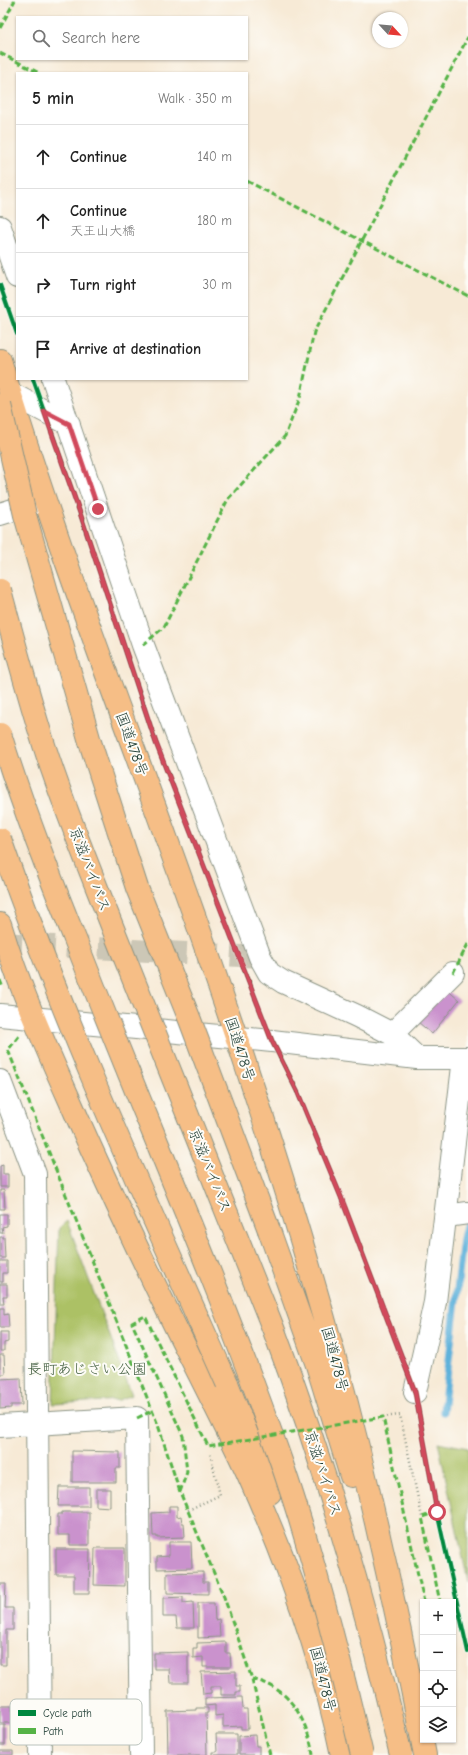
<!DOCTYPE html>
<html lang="en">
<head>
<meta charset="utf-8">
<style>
  :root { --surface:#fff; --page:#f6f6f6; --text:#222; --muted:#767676; --line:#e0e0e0 }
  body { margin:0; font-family:"Comic Neue","Klee One",sans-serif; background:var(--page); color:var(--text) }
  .controls { position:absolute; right:12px; bottom:12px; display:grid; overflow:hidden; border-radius:0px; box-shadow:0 1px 3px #0004 }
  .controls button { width:36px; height:36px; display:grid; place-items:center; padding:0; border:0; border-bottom:1px solid var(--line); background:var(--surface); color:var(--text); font:20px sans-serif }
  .compass { position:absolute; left:372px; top:12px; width:36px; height:36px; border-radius:50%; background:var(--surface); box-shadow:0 1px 3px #0004; rotate:116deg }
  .stop { position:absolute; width:12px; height:12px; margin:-9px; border:3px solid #d1495b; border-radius:50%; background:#fff }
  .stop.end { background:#d1495b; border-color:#fff; box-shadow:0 1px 4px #0008 }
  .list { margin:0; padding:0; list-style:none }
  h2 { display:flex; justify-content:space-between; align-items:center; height:52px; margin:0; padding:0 16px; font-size:17px }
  h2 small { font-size:13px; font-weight:400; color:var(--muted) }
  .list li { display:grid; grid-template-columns:26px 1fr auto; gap:12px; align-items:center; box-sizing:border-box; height:64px; padding:0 16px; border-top:1px solid var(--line) }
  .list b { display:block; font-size:15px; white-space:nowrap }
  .list p { margin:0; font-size:13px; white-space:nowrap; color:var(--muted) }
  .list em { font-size:13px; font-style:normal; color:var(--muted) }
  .icon { flex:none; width:22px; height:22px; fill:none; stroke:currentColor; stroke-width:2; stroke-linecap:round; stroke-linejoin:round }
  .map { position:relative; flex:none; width:468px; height:1755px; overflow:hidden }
  .search { position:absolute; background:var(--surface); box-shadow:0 1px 3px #0004; left:16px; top:16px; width:232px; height:44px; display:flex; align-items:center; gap:10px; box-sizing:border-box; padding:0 14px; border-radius:0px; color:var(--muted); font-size:15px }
  .panel { position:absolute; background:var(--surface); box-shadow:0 1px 3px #0004; left:16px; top:72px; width:232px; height:308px; border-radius:0px }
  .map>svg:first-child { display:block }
</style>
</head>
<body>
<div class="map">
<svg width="468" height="1755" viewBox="0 0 468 1755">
  <rect width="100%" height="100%" fill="#fdfcf7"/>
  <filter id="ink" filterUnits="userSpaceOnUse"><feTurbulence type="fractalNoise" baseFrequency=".025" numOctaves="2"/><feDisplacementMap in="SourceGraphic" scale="8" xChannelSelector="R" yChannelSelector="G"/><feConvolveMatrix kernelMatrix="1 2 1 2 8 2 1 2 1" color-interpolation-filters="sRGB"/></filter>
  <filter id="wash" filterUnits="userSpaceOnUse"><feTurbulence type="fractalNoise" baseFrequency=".012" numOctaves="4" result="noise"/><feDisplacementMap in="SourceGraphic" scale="16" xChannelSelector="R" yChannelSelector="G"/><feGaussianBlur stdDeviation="0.9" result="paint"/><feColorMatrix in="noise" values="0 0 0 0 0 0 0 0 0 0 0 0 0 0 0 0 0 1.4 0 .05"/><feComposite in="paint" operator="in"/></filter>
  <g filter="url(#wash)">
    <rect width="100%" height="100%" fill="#f7ead6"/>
    <path fill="#acc165" stroke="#667f4c" d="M 67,1221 L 132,1395 L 119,1400 L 53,1404 L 59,1228 Z
      M 438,1442 L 468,1448 L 468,1582 Z"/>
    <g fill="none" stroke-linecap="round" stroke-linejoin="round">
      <path stroke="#5fb2db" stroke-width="7" d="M 443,1412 L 463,1239 L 468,1217"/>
    </g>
    <g id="blocks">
      <path fill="#ca92cd" d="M 445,988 L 459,1000 L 432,1034 L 418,1022 Z
        M 3,1165 L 3,1174 L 8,1174 L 8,1187 L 0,1187 L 0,1166 Z
        M 0,1190 L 4,1190 L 5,1209 L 0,1209 Z
        M 0,1214 L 7,1214 L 7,1226 L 2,1227 L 3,1233 L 0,1233 Z
        M 0,1237 L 4,1237 L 5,1258 L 0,1258 Z
        M 0,1261 L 7,1261 L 7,1273 L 3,1273 L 3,1282 L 0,1282 Z
        M 0,1284 L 7,1284 L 7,1296 L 3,1296 L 4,1304 L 0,1304 Z
        M 0,1308 L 4,1308 L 4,1315 L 8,1314 L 9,1327 L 0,1327 Z
        M 0,1332 L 8,1332 L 8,1342 L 4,1343 L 4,1351 L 0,1351 Z
        M 0,1355 L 4,1355 L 5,1374 L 0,1374 Z
        M 21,1378 L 22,1405 L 11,1405 L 11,1408 L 0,1409 L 0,1379 Z
        M 72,1451 L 120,1452 L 120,1468 L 116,1468 L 116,1482 L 72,1482 Z
        M 59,1487 L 89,1487 L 89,1506 L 58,1506 Z
        M 96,1489 L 110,1489 L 110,1507 L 96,1506 Z
        M 169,1506 L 177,1506 L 177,1517 L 181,1516 L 182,1523 L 184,1523 L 185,1537 L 157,1538 L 157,1536 L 153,1536 L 152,1513 L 169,1512 Z
        M 62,1512 L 89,1512 L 89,1545 L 70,1545 L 70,1535 L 58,1535 L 58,1514 L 62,1514 Z
        M 169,1542 L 191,1542 L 192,1568 L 157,1569 L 157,1557 L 169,1556 Z
        M 95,1548 L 125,1548 L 125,1586 L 94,1585 Z
        M 56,1549 L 90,1549 L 89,1593 L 74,1593 L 74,1575 L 56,1575 Z
        M 203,1572 L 203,1582 L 208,1582 L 208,1594 L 167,1593 L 167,1573 Z
        M 0,1584 L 6,1584 L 5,1608 L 13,1608 L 13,1630 L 6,1630 L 6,1665 L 0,1665 Z
        M 183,1597 L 183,1603 L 193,1602 L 194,1628 L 177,1628 L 176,1617 L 163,1617 L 163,1598 Z
        M 198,1603 L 214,1603 L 215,1620 L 219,1619 L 220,1637 L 198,1638 Z
        M 226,1642 L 226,1653 L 230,1653 L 231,1667 L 203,1667 L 203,1657 L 193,1658 L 193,1648 L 197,1648 L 197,1643 Z
        M 188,1652 L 188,1683 L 170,1683 L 169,1669 L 154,1669 L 154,1653 Z
        M 236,1671 L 236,1686 L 240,1686 L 240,1692 L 236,1692 L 236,1695 L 221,1695 L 221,1686 L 211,1686 L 211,1693 L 203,1694 L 201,1672 Z
        M 242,1697 L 243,1709 L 247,1709 L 248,1729 L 241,1729 L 241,1726 L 223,1727 L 223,1715 L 215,1716 L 215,1705 L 205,1706 L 205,1698 Z
        M 0,1706 L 12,1706 L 12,1715 L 15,1715 L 15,1723 L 0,1723 Z
        M 196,1708 L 208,1708 L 208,1713 L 206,1713 L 207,1755 L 168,1755 L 167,1711 L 196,1710 Z
        M 0,1725 L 5,1725 L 5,1745 L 0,1745 Z
        M 216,1734 L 237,1734 L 237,1755 L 212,1755 L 212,1752 L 217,1752 Z
        M 255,1735 L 256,1746 L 259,1746 L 259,1755 L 239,1755 L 239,1736 Z
        M 0,1751 L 13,1751 L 13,1755 L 0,1755 Z"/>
    </g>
  </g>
  <g filter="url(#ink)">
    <use href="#blocks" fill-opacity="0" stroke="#8b9485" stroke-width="1"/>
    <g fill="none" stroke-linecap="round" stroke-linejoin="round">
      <path stroke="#ccc7b6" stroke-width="22" stroke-dasharray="22 11" stroke-linecap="butt" d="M 0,943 L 260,957"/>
      <defs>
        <path id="minor" d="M 0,227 L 17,277
          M 53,379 L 143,645 L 260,957 L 269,973 L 283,982 L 357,1016 L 392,1034 L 417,1058
          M 10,393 L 69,424
          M 0,514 L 42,501
          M 0,1015 L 272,1041 L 417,1058 L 468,1058
          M 392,1034 L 453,973
          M 0,1081 L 35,1174 L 40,1755
          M 446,1216 L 468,1213
          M 415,1392 L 435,1302 L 464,1058
          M 0,1426 L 137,1418 L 141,1755"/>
        <path id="highway" d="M 0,360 C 69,589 161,811 237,1039 C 282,1173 324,1309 358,1447 C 383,1549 405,1652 425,1755
          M 0,924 C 18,984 44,1043 70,1101 C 102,1174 136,1246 171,1318 C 196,1369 223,1420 247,1472 C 288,1563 322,1657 342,1755
          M 269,1230 L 317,1365 L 351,1476
          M 227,1383 L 270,1493"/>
      </defs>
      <use href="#minor" stroke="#8b9485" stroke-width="24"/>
      <use href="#highway" stroke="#8b9485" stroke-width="24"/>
      <path stroke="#8b9485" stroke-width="2.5" stroke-dasharray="1 3" stroke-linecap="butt" d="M 383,1417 L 400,1415 L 422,1517
        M 188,1510 L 220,1495 L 210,1453"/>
      <use href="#minor" stroke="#fff" stroke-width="22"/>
      <use href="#highway" stroke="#f6be86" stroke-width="22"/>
      <defs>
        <path id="highway-bridge" d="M 0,405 L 25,515 L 90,742 L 137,888 L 190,1020 L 269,1230
          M 0,590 C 14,642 28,694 44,745 C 64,808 90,870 114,931 C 166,1064 221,1195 273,1328 C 326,1468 367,1610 401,1755
          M 0,734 C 22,805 49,875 77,944 C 144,1116 220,1286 281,1461 C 314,1557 339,1656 362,1755
          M 0,839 C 64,1024 147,1204 227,1383"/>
      </defs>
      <use href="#highway-bridge" stroke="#8b9485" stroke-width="24" stroke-linecap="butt"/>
      <use href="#highway-bridge" stroke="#f6be86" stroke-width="22"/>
      <path stroke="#55b346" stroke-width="3" stroke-dasharray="6 3" stroke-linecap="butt" d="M 0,28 L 15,0
        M 0,53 L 39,73
        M 247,181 L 468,296
        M 143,645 L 164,627 L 228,499 L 285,436 L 300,398 L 314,332 L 468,37
        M 453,973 L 468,944
        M 0,980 L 3,988
        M 19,1036 L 8,1050 L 158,1425 L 180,1492 L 224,1597 L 252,1679 L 270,1755
        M 137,1418 L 152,1411
        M 180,1492 L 187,1472 L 183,1436 L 132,1323 L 145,1316 L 208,1446 L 383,1417 L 424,1602
        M 437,1512 L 422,1517 L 440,1602
        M 252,1679 C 259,1681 267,1683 273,1687 C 297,1701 309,1729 313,1755"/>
      <defs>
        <path id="cycleway" d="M 0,285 L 17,334
          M 33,379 L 81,516 L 156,743 L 272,1041 L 298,1093 L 341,1197 L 415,1392 L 437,1512 L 468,1652"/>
      </defs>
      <use href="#cycleway" stroke="#fdfcf7" stroke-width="6"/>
      <use href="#cycleway" stroke="#00873e" stroke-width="4"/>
    </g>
  </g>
  <g fill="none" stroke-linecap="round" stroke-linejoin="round" filter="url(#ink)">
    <path stroke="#d1495b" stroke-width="5" d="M 98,509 L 69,424 L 44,411 L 81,516 L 156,743 L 272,1041 L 298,1093 L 341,1197 L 415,1392 L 437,1512"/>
  </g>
  <g text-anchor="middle" stroke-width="4" stroke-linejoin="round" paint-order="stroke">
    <g font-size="15" fill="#1f3d34" stroke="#fdfcf7">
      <text transform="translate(132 744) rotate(70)" y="5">国道478号</text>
      <text transform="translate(90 869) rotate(69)" y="5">京滋バイパス</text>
      <text transform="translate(240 1049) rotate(72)" y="5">国道478号</text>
      <text transform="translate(210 1170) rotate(68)" y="5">京滋バイパス</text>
      <text transform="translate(335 1359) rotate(75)" y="5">国道478号</text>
      <text transform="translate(323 1473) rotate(72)" y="5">京滋バイパス</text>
      <text transform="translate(323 1679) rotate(76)" y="5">国道478号</text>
    </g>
    <g font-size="15" fill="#425e40" stroke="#fdfcf7">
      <text x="87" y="1374">長町あじさい公園</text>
    </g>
  </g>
  <rect x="10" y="1699" width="132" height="46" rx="6" fill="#fdfcf7" stroke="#bac3bc" stroke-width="1"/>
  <rect x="18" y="1710" width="18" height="6" fill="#00873e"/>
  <rect x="18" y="1728" width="18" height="6" fill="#55b346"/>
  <g font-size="11" fill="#1f3d34">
    <text x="43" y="1717">Cycle path</text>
    <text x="43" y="1735">Path</text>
  </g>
</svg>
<div class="controls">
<button>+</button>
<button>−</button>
<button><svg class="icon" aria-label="locate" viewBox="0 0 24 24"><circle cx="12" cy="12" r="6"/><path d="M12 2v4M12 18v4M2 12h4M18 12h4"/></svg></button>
<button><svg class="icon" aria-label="layers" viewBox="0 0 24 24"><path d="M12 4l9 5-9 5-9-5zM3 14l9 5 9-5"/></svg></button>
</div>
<svg class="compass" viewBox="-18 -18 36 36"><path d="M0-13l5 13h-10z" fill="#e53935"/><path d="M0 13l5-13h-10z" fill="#767676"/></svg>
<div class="stop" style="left:437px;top:1512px"></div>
<div class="stop end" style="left:98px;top:509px"></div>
<div class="search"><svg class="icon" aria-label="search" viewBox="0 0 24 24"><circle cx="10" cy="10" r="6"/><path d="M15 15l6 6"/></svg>Search here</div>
<section class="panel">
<h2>5 min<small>Walk · 350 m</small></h2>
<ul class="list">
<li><svg class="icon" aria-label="ahead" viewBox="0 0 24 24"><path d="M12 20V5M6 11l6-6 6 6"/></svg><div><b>Continue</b></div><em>140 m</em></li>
<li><svg class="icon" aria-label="ahead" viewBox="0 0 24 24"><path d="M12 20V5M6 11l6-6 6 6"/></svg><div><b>Continue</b><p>天王山大橋</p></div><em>180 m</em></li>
<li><svg class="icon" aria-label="right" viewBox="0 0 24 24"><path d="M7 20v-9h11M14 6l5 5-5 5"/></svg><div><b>Turn right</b></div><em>30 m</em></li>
<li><svg class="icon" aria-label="arrive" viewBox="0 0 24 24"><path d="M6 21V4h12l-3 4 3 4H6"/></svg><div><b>Arrive at destination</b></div></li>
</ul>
</section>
</div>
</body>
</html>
